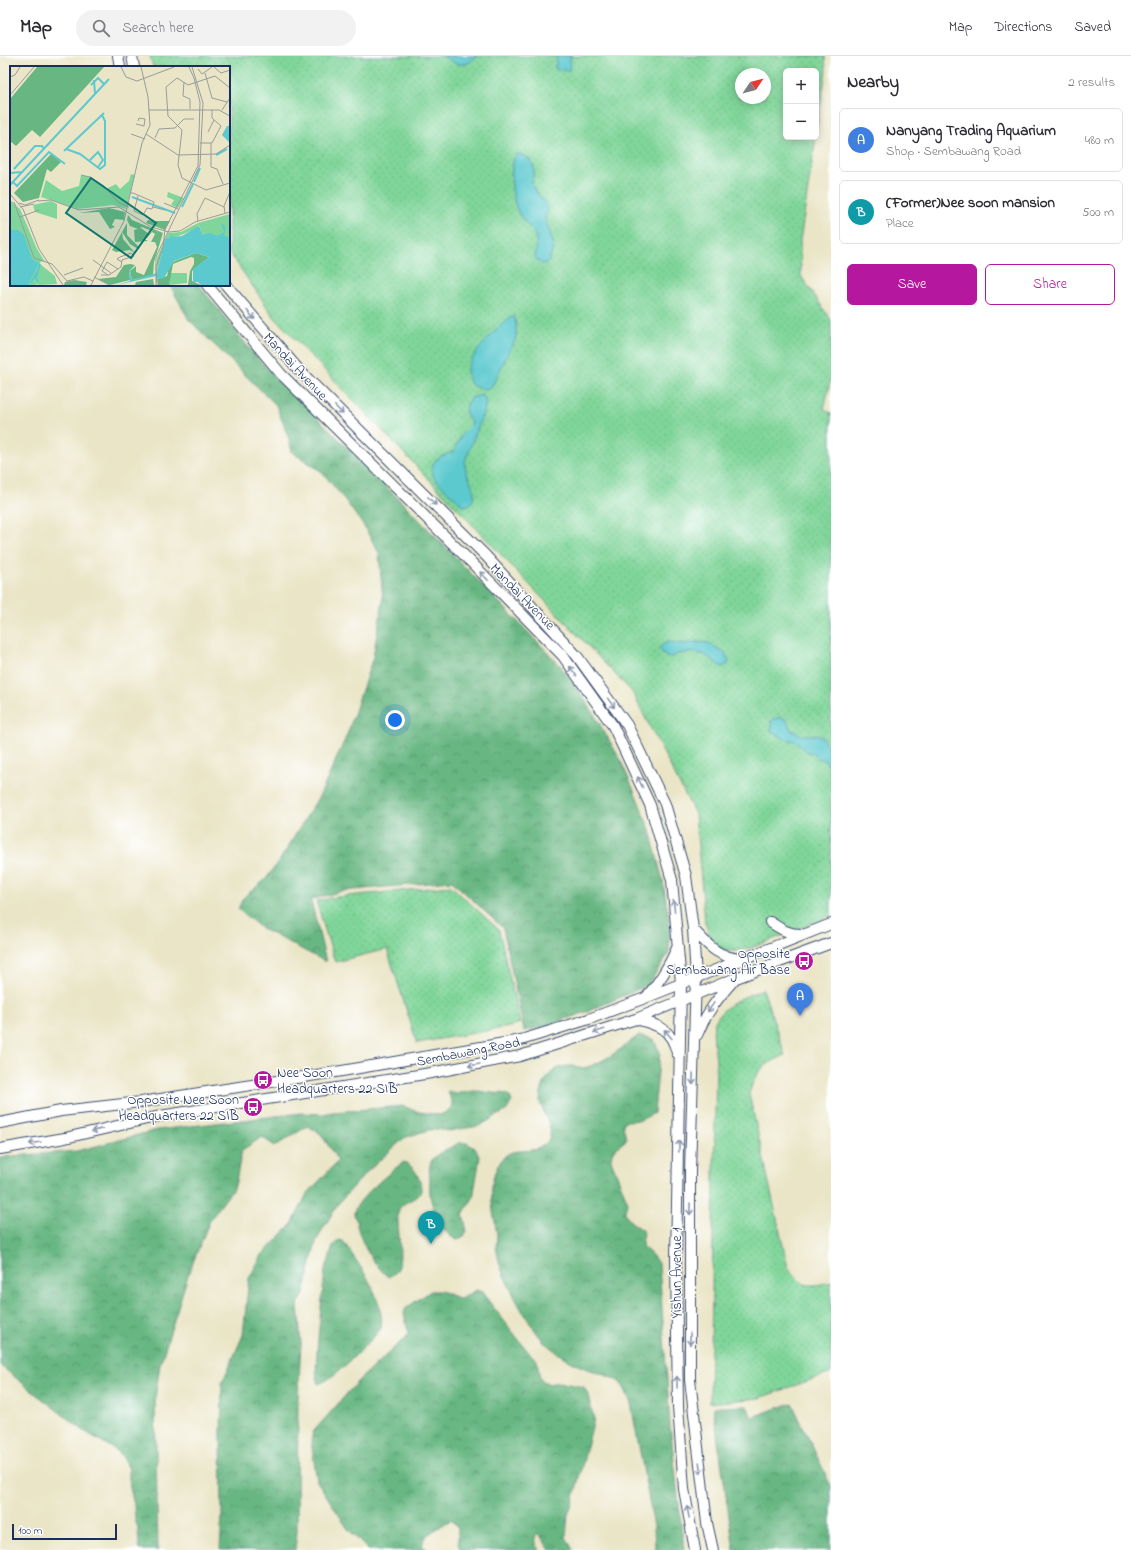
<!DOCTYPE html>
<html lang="en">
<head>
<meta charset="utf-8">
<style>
  :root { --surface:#fff; --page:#f2f2f3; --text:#2b2b33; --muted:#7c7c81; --line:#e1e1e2; --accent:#b5179e }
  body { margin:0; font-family:"Indie Flower",sans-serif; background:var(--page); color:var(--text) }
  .controls { position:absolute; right:12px; top:12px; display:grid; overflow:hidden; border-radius:6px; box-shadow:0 2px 10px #0003 }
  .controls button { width:36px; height:36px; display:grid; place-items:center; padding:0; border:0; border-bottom:1px solid var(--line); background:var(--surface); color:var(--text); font:20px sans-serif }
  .compass { position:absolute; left:735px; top:12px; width:36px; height:36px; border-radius:50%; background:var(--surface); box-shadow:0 2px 10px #0003; rotate:55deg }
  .scale { position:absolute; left:12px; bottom:10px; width:105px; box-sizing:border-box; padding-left:4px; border:2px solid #1b2f5e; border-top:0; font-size:11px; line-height:14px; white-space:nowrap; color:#1b2f5e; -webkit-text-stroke:3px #fff; paint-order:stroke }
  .you { position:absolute; left:395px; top:664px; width:14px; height:14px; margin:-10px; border:3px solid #fff; border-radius:50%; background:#1a73e8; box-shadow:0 0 0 6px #1a73e833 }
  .badge { display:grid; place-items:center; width:26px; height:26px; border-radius:50%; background:var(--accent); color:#fff; font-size:13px; font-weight:700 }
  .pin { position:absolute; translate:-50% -33px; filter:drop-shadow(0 1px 2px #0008) }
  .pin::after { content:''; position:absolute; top:21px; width:14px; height:12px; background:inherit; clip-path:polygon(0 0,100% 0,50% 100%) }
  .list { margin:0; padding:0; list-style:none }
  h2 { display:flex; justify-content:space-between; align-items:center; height:52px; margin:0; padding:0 16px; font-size:17px }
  h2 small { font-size:13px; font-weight:400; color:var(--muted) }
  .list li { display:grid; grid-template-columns:26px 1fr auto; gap:12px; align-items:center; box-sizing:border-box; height:64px; margin:0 8px 8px; padding:0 8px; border:1px solid var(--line); border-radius:6px }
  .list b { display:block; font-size:15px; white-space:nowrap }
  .list p { margin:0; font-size:13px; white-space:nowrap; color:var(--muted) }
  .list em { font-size:13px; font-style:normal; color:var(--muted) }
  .actions { display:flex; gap:8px; padding:12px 16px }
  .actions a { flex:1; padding:9px 0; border:1px solid var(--accent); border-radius:6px; text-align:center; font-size:14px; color:var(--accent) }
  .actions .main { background:var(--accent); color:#fff }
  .icon { flex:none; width:22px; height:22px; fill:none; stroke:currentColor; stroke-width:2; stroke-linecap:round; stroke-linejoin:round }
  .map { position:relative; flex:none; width:831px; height:1494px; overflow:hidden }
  header { display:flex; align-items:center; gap:24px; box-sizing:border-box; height:56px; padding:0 20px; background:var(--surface); border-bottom:1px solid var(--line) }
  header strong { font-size:19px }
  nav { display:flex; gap:22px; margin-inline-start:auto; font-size:14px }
  .search { width:280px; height:36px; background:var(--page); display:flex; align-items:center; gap:10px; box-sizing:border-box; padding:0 14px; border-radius:22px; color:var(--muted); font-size:15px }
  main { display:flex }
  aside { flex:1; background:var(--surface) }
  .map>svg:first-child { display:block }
</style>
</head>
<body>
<header>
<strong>Map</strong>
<div class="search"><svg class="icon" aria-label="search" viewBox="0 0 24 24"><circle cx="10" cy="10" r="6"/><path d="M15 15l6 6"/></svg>Search here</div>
<nav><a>Map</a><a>Directions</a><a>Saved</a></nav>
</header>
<main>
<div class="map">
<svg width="831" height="1494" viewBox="0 0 831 1494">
  <defs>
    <pattern id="grass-dots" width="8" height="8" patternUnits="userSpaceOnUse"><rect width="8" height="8" fill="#80d69a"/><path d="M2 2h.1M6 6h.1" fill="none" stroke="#6eb887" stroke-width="1.8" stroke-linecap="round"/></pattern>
    <pattern id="forest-crowns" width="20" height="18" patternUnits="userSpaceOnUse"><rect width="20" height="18" fill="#68b782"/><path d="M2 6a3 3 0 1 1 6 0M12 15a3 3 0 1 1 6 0" fill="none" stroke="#55956e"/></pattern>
  </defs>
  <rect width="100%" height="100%" fill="#fff"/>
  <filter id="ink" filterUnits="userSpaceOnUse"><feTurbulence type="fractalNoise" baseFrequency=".025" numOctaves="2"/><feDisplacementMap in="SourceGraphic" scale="8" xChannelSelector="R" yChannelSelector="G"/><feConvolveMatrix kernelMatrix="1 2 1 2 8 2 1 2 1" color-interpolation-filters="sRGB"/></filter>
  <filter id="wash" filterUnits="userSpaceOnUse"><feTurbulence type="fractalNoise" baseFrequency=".012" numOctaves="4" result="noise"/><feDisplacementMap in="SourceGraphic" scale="16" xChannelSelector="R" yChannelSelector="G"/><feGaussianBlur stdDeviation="0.9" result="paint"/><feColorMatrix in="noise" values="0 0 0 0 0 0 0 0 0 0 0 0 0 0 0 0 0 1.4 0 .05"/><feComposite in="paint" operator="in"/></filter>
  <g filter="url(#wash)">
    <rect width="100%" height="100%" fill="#eae5c6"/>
    <path fill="url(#grass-dots)" stroke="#4e827c" fill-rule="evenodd" d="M 150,0 L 825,0 L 826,15 L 816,79 L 816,15 L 786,15 L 786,81 L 816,81 L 800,185 L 801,220 L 831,264 L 831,322 L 824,353 L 831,357 L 831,860 L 751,892 L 734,895 L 721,893 L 710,882 L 705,867 L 695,758 L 632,636 L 274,261 L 229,196 L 229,11 L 153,11 ZM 741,18 L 765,18 L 765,42 L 741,42 Z
      M 451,830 L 499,874 L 520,967 L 509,971 L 417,987 L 387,893 L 335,906 L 316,845 L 337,841 Z
      M 763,933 L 785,999 C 762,1010 757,1013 749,1038 L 788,1212 C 802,1232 808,1231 831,1226 L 831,1317 L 759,1342 L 710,1347 L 716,1004 C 715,996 712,976 714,969 C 720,949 746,940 763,933 Z"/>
    <path fill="url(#forest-crowns)" stroke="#427370" d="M 170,229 L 199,229 L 258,303 L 400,444 L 559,608 L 587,646 L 620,703 L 636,739 L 650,774 L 663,825 L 670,870 L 669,897 L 648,929 L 589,955 L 543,971 L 524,975 L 503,872 L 452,825 L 342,835 L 311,844 L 326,906 L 261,872 L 238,853 L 243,842 L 265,824 L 280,804 L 321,737 L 347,679 L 373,601 L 383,544 L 379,497 L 365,472 L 345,444 L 322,416 L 292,396 L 289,383 L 276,349 L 189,264 Z
      M 639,979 L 653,983 L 660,996 L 654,1057 L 641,1064 L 626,1065 L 623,1068 L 624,1074 L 627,1082 C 622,1091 611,1089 611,1104 L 627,1144 C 627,1148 626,1150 625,1154 C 624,1163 637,1170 643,1174 L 642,1190 L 653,1200 L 659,1209 L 670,1368 L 684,1494 L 655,1494 L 654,1471 L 631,1348 C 628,1341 625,1330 618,1325 C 608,1319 589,1314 578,1309 C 568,1305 559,1298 550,1291 C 534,1280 506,1228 500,1209 C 499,1203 497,1197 496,1191 C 496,1187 497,1183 497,1179 C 493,1152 484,1124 504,1101 C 514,1090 532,1099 544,1089 C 555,1080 549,1068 544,1057 C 543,1053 540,1049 540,1045 C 541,1027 550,1010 569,1010 C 574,1010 577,1010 581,1013 C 604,1007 621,993 639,979 Z
      M 473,1035 C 480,1035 486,1036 493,1037 C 502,1038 508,1035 512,1045 L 507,1054 L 479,1070 L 448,1075 L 438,1073 L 428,1074 L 404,1082 L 368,1115 L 338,1148 L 321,1176 L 315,1189 L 304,1238 L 298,1248 L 301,1288 L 298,1343 L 297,1476 L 295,1494 L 220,1494 L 222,1459 L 221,1377 L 222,1327 L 243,1279 L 249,1222 L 262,1199 L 292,1168 L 307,1138 L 338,1105 L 321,1078 L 308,1070 L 275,1090 L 262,1081 L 242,1094 L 235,1130 L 210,1164 L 188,1219 L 160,1309 L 155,1342 L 158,1494 L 139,1494 L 138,1473 L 135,1463 L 134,1448 L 129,1428 L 129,1413 L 122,1400 L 116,1394 L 84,1375 L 32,1335 L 0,1309 L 0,1101 L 77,1095 L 157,1074 L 302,1057 L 323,1058 L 333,1056 L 403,1050 L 419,1056 L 439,1059 L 443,1058 L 451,1052 L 452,1047 L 448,1036 L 463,1037 Z
      M 459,1087 L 467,1087 L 475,1092 L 480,1101 L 473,1142 L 463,1158 L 467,1175 L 464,1180 L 457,1184 C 439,1177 427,1143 430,1125 C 430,1118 428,1113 431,1106 C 435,1097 450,1092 459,1087 Z
      M 404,1106 C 414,1110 421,1122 421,1133 C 422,1144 398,1144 398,1158 C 397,1171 404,1208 396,1216 C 394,1218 390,1220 388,1221 C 372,1207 362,1189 357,1169 C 357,1165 354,1160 354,1157 C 355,1145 393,1113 404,1106 Z
      M 339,1184 L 343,1185 C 359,1209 386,1243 381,1273 C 370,1285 333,1325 318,1328 C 312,1319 324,1230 325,1212 C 332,1203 328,1192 339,1184 Z
      M 476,1234 L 481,1235 L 529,1297 L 537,1304 L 540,1323 L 549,1328 L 559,1326 L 584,1331 L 587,1336 L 594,1363 L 572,1449 L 568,1459 L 566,1481 L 573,1494 L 550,1494 L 539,1478 C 533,1484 536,1488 540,1494 L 461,1494 L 458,1487 L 458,1472 L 452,1463 L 427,1479 L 422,1489 L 427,1494 L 368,1494 L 348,1473 L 317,1425 L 311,1385 L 313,1376 L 359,1324 L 407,1280 L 408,1275 L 404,1257 L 406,1252 L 431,1235 L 441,1235 L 460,1243 Z
      M 792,1347 L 831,1430 L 831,1494 L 734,1494 L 713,1351 L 747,1350 L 752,1361 Z"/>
    <path fill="#5cc9cf" stroke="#3c7c96" d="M 443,0 L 477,0 C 465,13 456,9 443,0 Z
      M 557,0 L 571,0 L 569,15 L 555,13 Z
      M 517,98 C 525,98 534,105 534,114 C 534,122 530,125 534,133 C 536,138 541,141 544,145 C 546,148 546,151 548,154 L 545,162 L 554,189 L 549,205 L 544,208 L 540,207 L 535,202 C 536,196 537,189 536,183 C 534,173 524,166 519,158 C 512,144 507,111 517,98 Z
      M 514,260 L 516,268 L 516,282 L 491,332 L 486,334 C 482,332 475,332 472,329 C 467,324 466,314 469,308 C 475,295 501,266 514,260 Z
      M 483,339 L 486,347 C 482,364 474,380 468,397 C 467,400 465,405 465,409 C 466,424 482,436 469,449 L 463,450 C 458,444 437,427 434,421 C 426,406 442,399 453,396 L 462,378 L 472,368 L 465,355 L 470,342 Z
      M 669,586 L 684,588 L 695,586 L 708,587 L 724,596 L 729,605 L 728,608 L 723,611 C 715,609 710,599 701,598 C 696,596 687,596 682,597 C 676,598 672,602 666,601 L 659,592 L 664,588 Z
      M 779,661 L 786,663 L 791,674 L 802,679 L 816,679 L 822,681 L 831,697 L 831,722 L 829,717 L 830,712 L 825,704 L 817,702 L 811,696 L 807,696 L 795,685 L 785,683 L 771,675 L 772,668 L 771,665 Z"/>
  </g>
  <g filter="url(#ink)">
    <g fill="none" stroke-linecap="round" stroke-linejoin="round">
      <defs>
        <path id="primary" d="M 118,0 L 120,11
          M 132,0 L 134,11
          M 207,229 L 281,318 L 469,504 L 563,600 L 613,670 L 650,749 L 672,824 L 681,927 L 676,1204 L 678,1350 L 684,1433 L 695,1494
          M 226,229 L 299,314 L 486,500 L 577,600 L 627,669 L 665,748 L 686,820 L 693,873 L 696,921 L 690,1115 L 690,1324 L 707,1467 L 713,1494
          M 770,866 C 781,873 788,878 801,878
          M 693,873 C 708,889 717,901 741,903
          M 648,939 C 661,924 670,908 678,890
          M 636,963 C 658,969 671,972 677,997
          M 697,979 C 706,957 718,942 733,925
          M 0,1067 L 61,1055 L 141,1046 L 342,1015 L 521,984 L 589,963 L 645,942 L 831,868
          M 0,1093 L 65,1082 L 160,1060 L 431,1017 L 520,1000 L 636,963 L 736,922 L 831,887"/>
      </defs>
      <use href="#primary" stroke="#3a4a6e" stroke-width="12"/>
      <use href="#primary" stroke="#fff" stroke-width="10"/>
    </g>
    <defs><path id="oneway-shaft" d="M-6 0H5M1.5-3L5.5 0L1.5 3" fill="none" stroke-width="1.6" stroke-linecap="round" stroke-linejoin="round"/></defs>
    <g stroke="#8d97ae">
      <use href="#oneway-shaft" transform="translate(251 259) rotate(49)"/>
      <use href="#oneway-shaft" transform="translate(339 354) rotate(45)"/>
      <use href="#oneway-shaft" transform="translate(432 445) rotate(45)"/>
      <use href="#oneway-shaft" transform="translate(484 520) rotate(-134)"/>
      <use href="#oneway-shaft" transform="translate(573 615) rotate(-126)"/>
      <use href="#oneway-shaft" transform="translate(611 647) rotate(54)"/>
      <use href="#oneway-shaft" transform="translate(640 726) rotate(-115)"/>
      <use href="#oneway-shaft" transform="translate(674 850) rotate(-96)"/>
      <use href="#oneway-shaft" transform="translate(711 951) rotate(125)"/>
      <use href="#oneway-shaft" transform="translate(599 975) rotate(162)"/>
      <use href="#oneway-shaft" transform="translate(668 978) rotate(-131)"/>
      <use href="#oneway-shaft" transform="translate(474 1009) rotate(170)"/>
      <use href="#oneway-shaft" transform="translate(693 1023) rotate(92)"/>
      <use href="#oneway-shaft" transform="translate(97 1074) rotate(167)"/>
      <use href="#oneway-shaft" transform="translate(35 1087) rotate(171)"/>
      <use href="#oneway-shaft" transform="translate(679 1090) rotate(-88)"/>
      <use href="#oneway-shaft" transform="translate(690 1153) rotate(90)"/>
      <use href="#oneway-shaft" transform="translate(690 1283) rotate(90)"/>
      <use href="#oneway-shaft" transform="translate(677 1326) rotate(-91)"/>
      <use href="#oneway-shaft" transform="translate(700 1412) rotate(83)"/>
      <use href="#oneway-shaft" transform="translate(688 1456) rotate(-101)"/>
    </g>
  </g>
  <defs>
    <symbol id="bus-disc" viewBox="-11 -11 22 22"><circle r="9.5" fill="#b5179e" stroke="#fff"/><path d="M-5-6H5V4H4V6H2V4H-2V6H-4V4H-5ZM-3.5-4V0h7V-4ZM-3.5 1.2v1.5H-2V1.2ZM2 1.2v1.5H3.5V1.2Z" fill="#fff"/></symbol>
  </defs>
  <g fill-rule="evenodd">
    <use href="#bus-disc" x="793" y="894" width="22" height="22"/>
    <use href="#bus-disc" x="252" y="1013" width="22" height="22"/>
    <use href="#bus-disc" x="242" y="1040" width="22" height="22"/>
  </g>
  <g text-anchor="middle" stroke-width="3" stroke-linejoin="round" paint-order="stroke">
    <g font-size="14" fill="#1b2f5e" stroke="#fff">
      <text transform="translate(296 310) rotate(47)" y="5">Mandai Avenue</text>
      <text transform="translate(523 540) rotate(46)" y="5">Mandai Avenue</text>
      <text transform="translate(468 995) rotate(-11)" y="5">Sembawang Road</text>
      <text transform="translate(676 1217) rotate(-90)" y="5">Yishun Avenue 1</text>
    </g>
    <g font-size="14" fill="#1b2f5e" stroke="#fff" text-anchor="end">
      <text x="790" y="902">Opposite<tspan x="790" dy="16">Sembawang Air Base</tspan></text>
      <text x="277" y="1021" text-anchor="start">Nee Soon<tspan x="277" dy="16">Headquarters 22 SIB</tspan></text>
      <text x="239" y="1048">Opposite Nee Soon<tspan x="239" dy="16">Headquarters 22 SIB</tspan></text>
    </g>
  </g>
  <g transform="translate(10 10)">
    <rect width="220" height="220" fill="#eae5c6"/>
    <path d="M 121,108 L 125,109 L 116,143 L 103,139 L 68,143 L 31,131 L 36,114 L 52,125 L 69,120 L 71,109 L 80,111 L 96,123 L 106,118 L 110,123 L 119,115 ZM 220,148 L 220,172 L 193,169 L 188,157 ZM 30,198 L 45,210 L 47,218 L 29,219 L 23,216 ZM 160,207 L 177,207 L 177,217 L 159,219 Z" fill="#80d69a"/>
    <path d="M 27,1 L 94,1 L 30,71 L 22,64 L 6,80 L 0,75 L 0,33 ZM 41,88 L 51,96 L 41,106 L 37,103 L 29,132 L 13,136 L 4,127 ZM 99,142 L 115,146 L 114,154 L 105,153 L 102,159 L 105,161 L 100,163 L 89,146 L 69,147 ZM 118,149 L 122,154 L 153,167 L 144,196 L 143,209 L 122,214 L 120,205 L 126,200 L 126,206 L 134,209 L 147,181 L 145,176 L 141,176 L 145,168 L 142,166 L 137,172 L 133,172 L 138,175 L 125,176 L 124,164 L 131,162 L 139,168 L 142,165 L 132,161 L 128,163 L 120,160 L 117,154 ZM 138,154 L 147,155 L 160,155 L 155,164 L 136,157 ZM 117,157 L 117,169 L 130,182 L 128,183 L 120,178 L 112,166 L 113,173 L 125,187 L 120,184 L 106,186 L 102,184 ZM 186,187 L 199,191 L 182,205 L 182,215 L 191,219 L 178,219 L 180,205 L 184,198 L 184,192 L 181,191 L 163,198 L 159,219 L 148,219 L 147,213 L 157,210 L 159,200 L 165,195 ZM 120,198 L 125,199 L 119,205 L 120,214 L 100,219 L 88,213 L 106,211 L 114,199 ZM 143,213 L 144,219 L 125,219 L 126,216 ZM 64,214 L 77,216 L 76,219 L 54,219 L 55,216 Z" fill="#68b782"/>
    <path d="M 41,135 L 47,138 L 47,153 L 25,146 L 23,139 Z" fill="#80d69a"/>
    <path d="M 158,126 L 174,132 L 168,142 L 161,139 L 164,134 L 157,131 ZM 0,134 L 10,143 L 27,183 L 35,196 L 31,195 L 23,216 L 28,217 L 26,219 L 0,219 ZM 188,157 L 189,160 L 184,164 L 155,175 L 147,207 L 147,192 L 158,167 L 171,166 Z" fill="#80d69a"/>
    <path d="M 220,58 L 217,60 L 220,60 L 220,77 L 212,69 L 217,60 ZM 211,157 L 216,161 L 214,169 L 220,172 L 220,219 L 191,219 L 188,216 L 183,216 L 183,203 L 199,191 L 186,187 L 164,195 L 154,212 L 148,213 L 146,210 L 107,219 L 120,215 L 119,205 L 125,199 L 120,205 L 122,214 L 147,207 L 155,173 L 161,171 L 161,168 L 163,171 L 172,170 L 189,160 L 193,169 L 200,167 L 208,170 L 214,166 ZM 0,164 L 8,164 L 14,169 L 22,193 L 29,197 L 18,219 L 0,219 Z" fill="#5cc9cf"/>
    <path fill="none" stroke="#5cc9cf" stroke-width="2" d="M 84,14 L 85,28M 81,19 L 88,12 L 94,18M 56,83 L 70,88 L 90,103 L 95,99 L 95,55 L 92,49M 54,85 L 94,47M 206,89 L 217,83M 80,94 L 88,86 L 93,94 L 88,101M 4,103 L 25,80 L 32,80 L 34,83M 0,107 L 12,106M 3,116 L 7,120 L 39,86 L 55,98M 184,116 L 190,102M 0,119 L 99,13M 122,131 L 165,147M 172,141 L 183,118M 28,216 L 26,212 L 30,198M 21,217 L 27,206"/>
    <path fill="none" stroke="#979c9c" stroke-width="1" d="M 111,1 L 116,11 L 127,15 L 164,1M 204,1 L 211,7 L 220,4M 188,3 L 192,8 L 202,1M 195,7 L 202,32 L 217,36M 0,11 L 5,9 L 10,1M 174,16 L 173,30 L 180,33 L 180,43M 220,22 L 205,10 L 178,19 L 167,12 L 156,21 L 158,50 L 172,64 L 168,99 L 172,112 L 196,124 L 220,117M 0,29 L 24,1M 139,44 L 209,44 L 220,50M 212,44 L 220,32M 126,58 L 134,60 L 135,53 L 129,52 L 128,55M 198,66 L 204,54M 121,68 L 135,73M 136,68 L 168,89 L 206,88 L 220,79M 145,72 L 149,63 L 165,62 L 174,53 L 184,53M 190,77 L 202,77 L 211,60 L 202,52 L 202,44M 201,77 L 201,101 L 207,103 L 213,118M 71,109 L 80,111 L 94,120 L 108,136 L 119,141M 121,127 L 123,127 L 144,136 L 142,143 L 137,142 L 133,149 L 124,145 L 128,130M 0,128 L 13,143 L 29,183 L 53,219M 28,135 L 41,134 L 69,144 L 109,141 L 141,161 L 159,166 L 170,165 L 185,156 L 220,146M 4,136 L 24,192 L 42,198 L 57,215 L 74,211 L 83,215M 9,137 L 15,139 L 29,134M 154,137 L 168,143M 10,141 L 24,138M 143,141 L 155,144M 215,147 L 214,140 L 220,126M 10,151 L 29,144M 188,155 L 187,148 L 195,132 L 214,141M 83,194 L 101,207M 112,196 L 107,193 L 110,191 L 121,187 L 124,190M 54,209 L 73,202M 91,209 L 99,209 L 111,201 L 112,194 L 124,190M 98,209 L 92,205 L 97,196 L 108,203M 84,211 L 99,219M 81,219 L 114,155 L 132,77 L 140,59 L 138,31 L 131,1M 146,219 L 146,191 L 190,99 L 193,37 L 182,1M 147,219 L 146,201 L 153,181 L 155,163 L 188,100 L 190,36 L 184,12 L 179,1"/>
    <path fill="#0f766e" fill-opacity="0.15" stroke="#0f766e" stroke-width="2" d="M 81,112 L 146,157 L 121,192 L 56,147 Z"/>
    <rect width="220" height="220" fill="none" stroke="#1b2f5e" stroke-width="2"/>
  </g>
</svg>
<div class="controls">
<button>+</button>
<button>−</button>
</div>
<svg class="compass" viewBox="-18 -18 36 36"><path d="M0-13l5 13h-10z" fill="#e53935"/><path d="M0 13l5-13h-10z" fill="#7c7c81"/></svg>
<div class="scale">100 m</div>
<div class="you"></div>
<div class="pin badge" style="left:800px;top:960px;background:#3f7fe0">A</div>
<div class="pin badge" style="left:431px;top:1188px;background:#0f9aa8">B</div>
</div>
<aside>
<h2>Nearby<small>2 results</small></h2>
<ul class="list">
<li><span class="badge" style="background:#3f7fe0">A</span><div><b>Nanyang Trading Aquarium</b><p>Shop · Sembawang Road</p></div><em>480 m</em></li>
<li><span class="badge" style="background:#0f9aa8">B</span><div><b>(Former)Nee soon mansion</b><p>Place</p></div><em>500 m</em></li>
</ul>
<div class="actions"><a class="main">Save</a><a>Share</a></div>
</aside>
</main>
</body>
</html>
